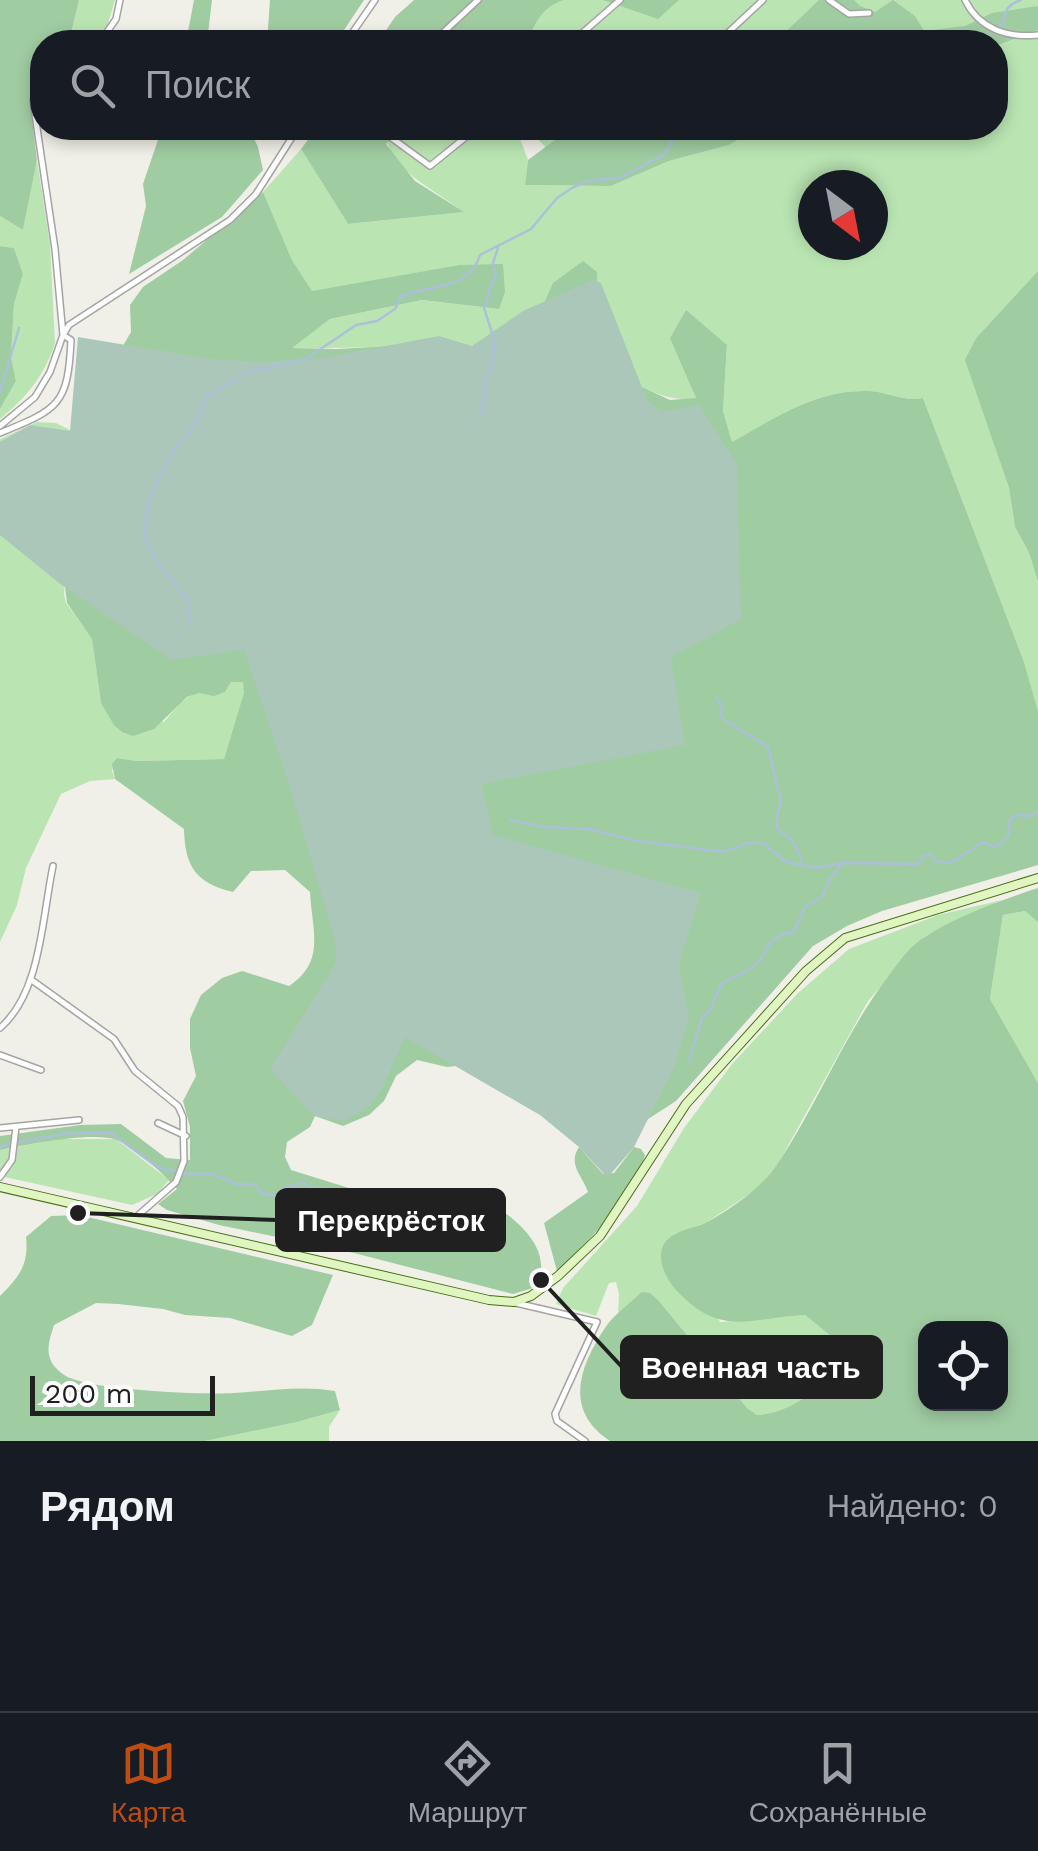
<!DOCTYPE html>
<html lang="ru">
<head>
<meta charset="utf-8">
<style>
  :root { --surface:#171b24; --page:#242831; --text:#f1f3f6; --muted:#9ea1a6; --line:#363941; --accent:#bf4d12 }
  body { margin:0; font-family:"Work Sans",sans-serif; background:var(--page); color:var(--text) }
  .controls { position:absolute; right:30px; bottom:30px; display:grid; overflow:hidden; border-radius:20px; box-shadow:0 5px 15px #0003 }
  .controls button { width:90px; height:90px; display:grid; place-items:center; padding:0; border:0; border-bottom:2px solid var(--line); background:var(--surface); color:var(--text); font:50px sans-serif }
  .compass { position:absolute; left:798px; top:170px; width:90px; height:90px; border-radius:50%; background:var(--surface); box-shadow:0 5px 15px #0003; rotate:148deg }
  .scale { position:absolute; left:30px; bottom:25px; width:185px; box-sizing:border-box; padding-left:10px; border:5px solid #202020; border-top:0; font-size:28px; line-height:35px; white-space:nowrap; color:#202020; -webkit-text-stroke:8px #fff; paint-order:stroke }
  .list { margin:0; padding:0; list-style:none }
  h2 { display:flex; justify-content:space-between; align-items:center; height:130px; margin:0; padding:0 40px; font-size:42px }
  h2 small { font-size:32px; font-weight:400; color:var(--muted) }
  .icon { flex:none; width:55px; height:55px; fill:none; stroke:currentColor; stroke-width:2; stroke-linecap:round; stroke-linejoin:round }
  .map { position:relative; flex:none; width:1038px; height:1441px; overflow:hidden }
  .search { position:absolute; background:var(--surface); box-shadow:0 5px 15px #0003; left:30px; right:30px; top:30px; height:110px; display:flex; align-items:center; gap:25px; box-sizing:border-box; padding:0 35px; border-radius:40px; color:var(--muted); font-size:38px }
  .sheet { height:270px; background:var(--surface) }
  nav { display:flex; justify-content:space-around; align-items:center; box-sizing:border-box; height:140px; border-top:2px solid var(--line); background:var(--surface); font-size:28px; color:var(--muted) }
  nav a { display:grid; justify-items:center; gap:5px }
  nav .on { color:var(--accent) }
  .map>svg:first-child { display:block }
</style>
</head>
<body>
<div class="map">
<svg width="1038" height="1441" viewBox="0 0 1038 1441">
  <rect width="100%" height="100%" fill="#f0f0e8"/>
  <path fill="#bae5b3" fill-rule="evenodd" d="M 79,0 L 115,0 L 107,27 L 94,42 L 69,42 Z
    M 415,0 L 1038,0 L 1038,25 L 788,42 L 380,42 Z
    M 1038,30 L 1038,271 L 976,338 L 966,360 L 1009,488 L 1015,527 L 1029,553 L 1038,582 L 1038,712 L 1024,662 L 923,398 C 904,402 888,392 869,391 C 815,389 777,417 732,442 L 723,411 L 727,345 L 689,379 L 696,399 C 666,400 658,394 631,382 C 608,372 544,352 520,349 C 444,340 367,350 290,348 L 330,319 L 422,300 L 499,309 L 459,265 L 312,292 L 292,260 L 263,192 L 301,149 L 348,224 L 463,212 C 432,187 390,172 383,128 L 516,128 L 528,160 L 525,185 L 611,186 L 669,161 L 729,145 L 759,128 L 996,128 L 996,46 ZM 813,185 L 873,185 L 873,245 L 813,245 Z
    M 527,128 L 601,128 L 559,161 Z
    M 37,160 L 50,244 L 55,343 C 45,375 26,398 0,419 L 0,409 L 16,381 L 11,357 L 14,304 L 23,274 L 14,248 L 0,246 L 0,216 L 23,230 Z
    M 37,422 L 56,423 L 76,433 L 64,594 L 66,603 L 92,638 L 101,703 L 164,722 C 173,712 184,695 199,693 C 209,692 214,696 225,692 L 231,682 L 239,680 L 243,682 L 245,693 L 224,759 L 137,761 L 117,758 L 112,771 L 115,779 L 90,781 L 61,794 L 26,868 L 17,905 L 0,942 L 0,439 Z
    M 1038,894 L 1038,1083 L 990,999 L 1003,915 L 1025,911 Z
    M 1002,900 L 925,936 L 868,1001 L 779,1162 L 757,1189 L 707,1222 L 675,1234 L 720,1322 L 805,1315 L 832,1337 L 841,1356 C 818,1389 798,1412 757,1415 L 747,1408 L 659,1301 L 641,1292 L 618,1315 L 619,1294 L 616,1282 L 609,1283 L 596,1316 L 556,1304 L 563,1288 L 637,1206 L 684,1128 L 732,1064 L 798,993 L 849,949 L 938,915 Z
    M 59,1139 L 116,1139 L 169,1180 L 157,1194 L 132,1205 L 0,1176 L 0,1150 Z
    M 340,1410 L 329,1427 L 329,1441 L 205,1441 L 297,1422 Z"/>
  <path fill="#a0cca2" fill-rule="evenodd" d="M 0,0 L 79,0 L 69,42 L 42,42 L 42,76 L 37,83 L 42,81 L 42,100 L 37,115 L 36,86 L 30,102 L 37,160 L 23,230 L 0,216 Z
    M 194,0 L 212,0 L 207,42 L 186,42 Z
    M 270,0 L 364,0 L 336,42 L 267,42 Z
    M 414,0 L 564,0 C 543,6 534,23 528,42 L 378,42 L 395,17 Z
    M 603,0 L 679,0 L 658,19 Z
    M 819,0 L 854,0 L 860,6 L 875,12 L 893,0 L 915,16 L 924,31 L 965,26 L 992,13 L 1038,6 L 1038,30 L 996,46 L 996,42 L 775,42 Z
    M 162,128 L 249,128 L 258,147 L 263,170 L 222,217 L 129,274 L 146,206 L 143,184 Z
    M 317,128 L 398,128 L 386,144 L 415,181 L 464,212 L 348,224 L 301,149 Z
    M 571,128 L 759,128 L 729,145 L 669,161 L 611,186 L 525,185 L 528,160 Z
    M 263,192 L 292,260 L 312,291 L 459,265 L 503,264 L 505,292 L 499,309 L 422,300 L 330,319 L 292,348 L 337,349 L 409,345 L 454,377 L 523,350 L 553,283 L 583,261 L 597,272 L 598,337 L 629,381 L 670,400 L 696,398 L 670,338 L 686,310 L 727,345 L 723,411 L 732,442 C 777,417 816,389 869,391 C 888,392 904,402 923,398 L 1024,662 L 1038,711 L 1038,865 L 882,911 L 847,926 L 813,946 L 676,1101 L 642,1123 L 474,1064 L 447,1067 L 417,1060 L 396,1076 L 384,1101 L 369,1115 L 343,1126 L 315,1116 L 310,1127 L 287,1142 L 285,1157 L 291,1170 L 426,1212 L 465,1212 L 495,1206 C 522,1223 557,1256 533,1288 L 513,1294 L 354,1253 L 219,1225 L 167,1210 L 158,1204 L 177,1189 C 166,1176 133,1146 117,1140 C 92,1131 26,1145 0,1150 L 0,1136 L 80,1125 L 121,1124 L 166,1158 L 190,1160 L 190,1127 L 183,1101 L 196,1076 L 190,1048 L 190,1019 L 201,995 L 222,978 L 242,971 L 289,986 C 326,961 312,931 310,892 L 285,870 L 251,871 L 233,892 C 195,883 185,866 184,829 L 115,779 L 112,764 L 117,758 L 137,761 L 224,759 L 244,693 L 243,682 L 231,682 L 225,692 L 214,696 L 199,693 L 187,697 L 154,729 L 133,736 L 122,732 L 114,725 L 101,703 L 92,639 L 67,603 L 60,546 L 120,351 L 131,332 L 130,305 L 143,287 L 183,260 Z
    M 0,246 L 14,248 L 23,274 L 14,304 L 11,357 L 16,381 L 0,409 Z
    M 1038,271 L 1038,582 L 1029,553 L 1015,527 L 1009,488 L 965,360 L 976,338 Z
    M 1038,888 L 1038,922 L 1025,911 L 1003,915 L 990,999 L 1038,1083 L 1038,1441 L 610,1441 C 563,1410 579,1366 607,1325 C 616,1313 631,1303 641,1292 L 650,1293 L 659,1301 L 747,1408 L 757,1415 C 796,1412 820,1388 841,1356 L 832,1337 L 805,1315 C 750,1318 721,1337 679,1293 C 666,1281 653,1255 667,1240 C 678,1229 696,1228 709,1221 C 735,1206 761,1188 778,1163 C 819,1102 845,1032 890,974 C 900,960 911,945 926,936 C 960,915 1001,900 1038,888 ZM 926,1328 L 1000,1328 L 1000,1404 L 926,1404 Z
    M 579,1147 L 603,1174 L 614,1173 L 634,1147 L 641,1149 L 645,1155 C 633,1199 589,1240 557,1271 L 544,1223 L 588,1192 C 583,1176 567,1165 579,1147 Z
    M 79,1215 L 333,1275 L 312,1325 L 292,1336 L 230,1318 L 185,1315 L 163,1309 L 118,1304 L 96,1303 L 54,1325 C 50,1338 45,1350 52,1363 C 55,1368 64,1376 70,1378 C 99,1390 200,1395 234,1393 C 267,1391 302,1385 335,1391 L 340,1410 L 297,1422 L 205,1441 L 0,1441 L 0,1296 C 19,1277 29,1265 26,1237 L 51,1216 Z"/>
  <path fill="#abc7b9" d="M 593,280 L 601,283 L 647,400 L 661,412 L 699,405 L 737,464 L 741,619 L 671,657 L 685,745 L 482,784 L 493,835 L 701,893 L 679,964 L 689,1018 L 675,1065 L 634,1147 L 609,1176 L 604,1174 L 579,1147 L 540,1115 L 405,1037 L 383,1087 L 369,1107 L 343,1121 L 314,1116 L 270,1069 L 336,963 L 336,943 L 290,787 L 244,650 L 172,660 L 59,583 L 0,535 L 0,442 L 30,425 L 70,431 L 78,337 L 210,359 L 261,362 L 323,358 L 439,336 L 472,346 L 523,311 Z"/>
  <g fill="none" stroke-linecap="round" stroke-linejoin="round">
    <path stroke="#acc0da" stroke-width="2.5" d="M 999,26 L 1003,23 C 1004,10 1009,4 1021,0
      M 911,42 L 950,42
      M 963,42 L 980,41 L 990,34
      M 0,392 L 19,328
      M 479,417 L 486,392 L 485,383 L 493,359 L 494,339 L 484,308 C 489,296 489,286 496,275 L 493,263 L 498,248
      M 190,625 L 188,600 L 157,562 L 144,536 L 148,505 L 160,476 L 175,449 L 190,432 L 208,395 L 248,373 L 306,359 L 356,325 L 377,321 L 395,309 L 401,296 C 432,284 469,291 480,255 L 531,229 L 557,198 L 572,188 L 587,181 L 619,178 L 664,155 L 674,138 L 705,128
      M 716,698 L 723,706 L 720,714 L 723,719 L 768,747 L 781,801 L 777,816 L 777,829 C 792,838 799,848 803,865
      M 510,820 L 545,827 L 589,829 L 638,841 L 724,852 L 748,843 L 763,843 L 786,862 L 816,868 L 842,863 L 919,864 L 922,857 L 930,854 L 937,862 L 951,863 L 983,842 L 995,847 C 1008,840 1011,835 1009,820 L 1017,815 L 1030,816 L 1038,812
      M 689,1061 L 702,1018 L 711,1009 L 721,984 C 730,979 742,974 751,968 C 773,952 759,940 794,931 L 805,907 L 822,897 L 830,879 L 841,865
      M 19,1142 L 70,1133 L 111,1133 L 157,1167 L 187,1174 L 212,1174 L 236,1184 L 254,1184 L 261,1193 L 277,1196 L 284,1188 L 304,1182 L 309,1188 C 326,1187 356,1191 372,1198 C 382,1202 389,1212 399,1216 C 421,1225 446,1232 469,1236
      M 0,1147 L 11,1144"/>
    <defs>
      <path id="street" d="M 829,0 L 849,14 L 869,13
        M 965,0 C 979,29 1007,38 1038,35
        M 100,42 L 116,19 L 120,0
        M 346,42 L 375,0
        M 433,42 L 478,0
        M 572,42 L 620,0
        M 718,42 L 763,0
        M 38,119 L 42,103
        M 378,128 L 430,166 L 477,128
        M 617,136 L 627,128
        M 0,426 L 35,397 L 50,372 L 63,335 L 55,249 L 33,101 L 37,83 L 42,79
        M 0,433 C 59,409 68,405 71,340 L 63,335 L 69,325 L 230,220 L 256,194 L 298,128
        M 33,981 L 114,1039 L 135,1071 L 178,1106 L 183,1117 L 184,1161 L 176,1182 L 135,1218
        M 0,1028 C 41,993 42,918 53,866
        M 0,1055 L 41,1070
        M 158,1123 L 186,1136
        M 0,1128 L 79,1120
        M 0,1177 L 12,1160 L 16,1127
        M 516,1303 L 597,1322 L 555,1414 L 557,1421 L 585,1441"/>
      <path id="secondary" d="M 0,1187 L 489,1300 L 514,1302 L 531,1296 L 558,1276 L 600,1236 L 686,1104 L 806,971 L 845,938 L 1038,878"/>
    </defs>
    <use href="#street" stroke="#a4a4a4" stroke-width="8"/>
    <use href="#secondary" stroke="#44700f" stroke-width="10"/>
    <use href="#street" stroke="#fff" stroke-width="5"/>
    <use href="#secondary" stroke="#e0f5c1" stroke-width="8"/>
  </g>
  <path fill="none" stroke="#202020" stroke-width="4" d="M78 1213L277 1220M541 1280L622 1367"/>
  <g fill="#202020" stroke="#fff" stroke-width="4">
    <circle cx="78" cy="1213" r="10"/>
    <circle cx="541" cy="1280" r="10"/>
  </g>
  <g fill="#202020" stroke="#202020" stroke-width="4">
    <rect x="277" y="1190" width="227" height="60" rx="10"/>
    <rect x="622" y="1337" width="259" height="60" rx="10"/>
  </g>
  <g font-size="30" text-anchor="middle" font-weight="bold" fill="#fff">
    <text x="391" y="1231">Перекрёсток</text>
    <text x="751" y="1378">Военная часть</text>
  </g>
</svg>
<div class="controls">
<button><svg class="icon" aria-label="locate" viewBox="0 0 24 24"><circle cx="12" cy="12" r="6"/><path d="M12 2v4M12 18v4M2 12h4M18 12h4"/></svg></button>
</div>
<svg class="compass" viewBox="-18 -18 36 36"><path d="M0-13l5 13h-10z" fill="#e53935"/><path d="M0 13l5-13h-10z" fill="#9ea1a6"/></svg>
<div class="scale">200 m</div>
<div class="search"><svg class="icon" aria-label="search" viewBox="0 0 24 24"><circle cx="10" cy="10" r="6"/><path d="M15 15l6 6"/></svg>Поиск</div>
</div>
<section class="sheet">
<h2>Рядом<small>Найдено: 0</small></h2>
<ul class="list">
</ul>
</section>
<nav>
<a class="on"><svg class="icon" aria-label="map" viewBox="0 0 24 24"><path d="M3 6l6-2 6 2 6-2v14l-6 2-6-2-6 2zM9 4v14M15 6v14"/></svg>Карта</a>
<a><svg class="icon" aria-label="directions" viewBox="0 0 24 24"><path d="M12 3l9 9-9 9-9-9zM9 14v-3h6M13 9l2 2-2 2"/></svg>Маршрут</a>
<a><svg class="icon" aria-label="saved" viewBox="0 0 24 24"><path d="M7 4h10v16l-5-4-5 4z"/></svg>Сохранённые</a>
</nav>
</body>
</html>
